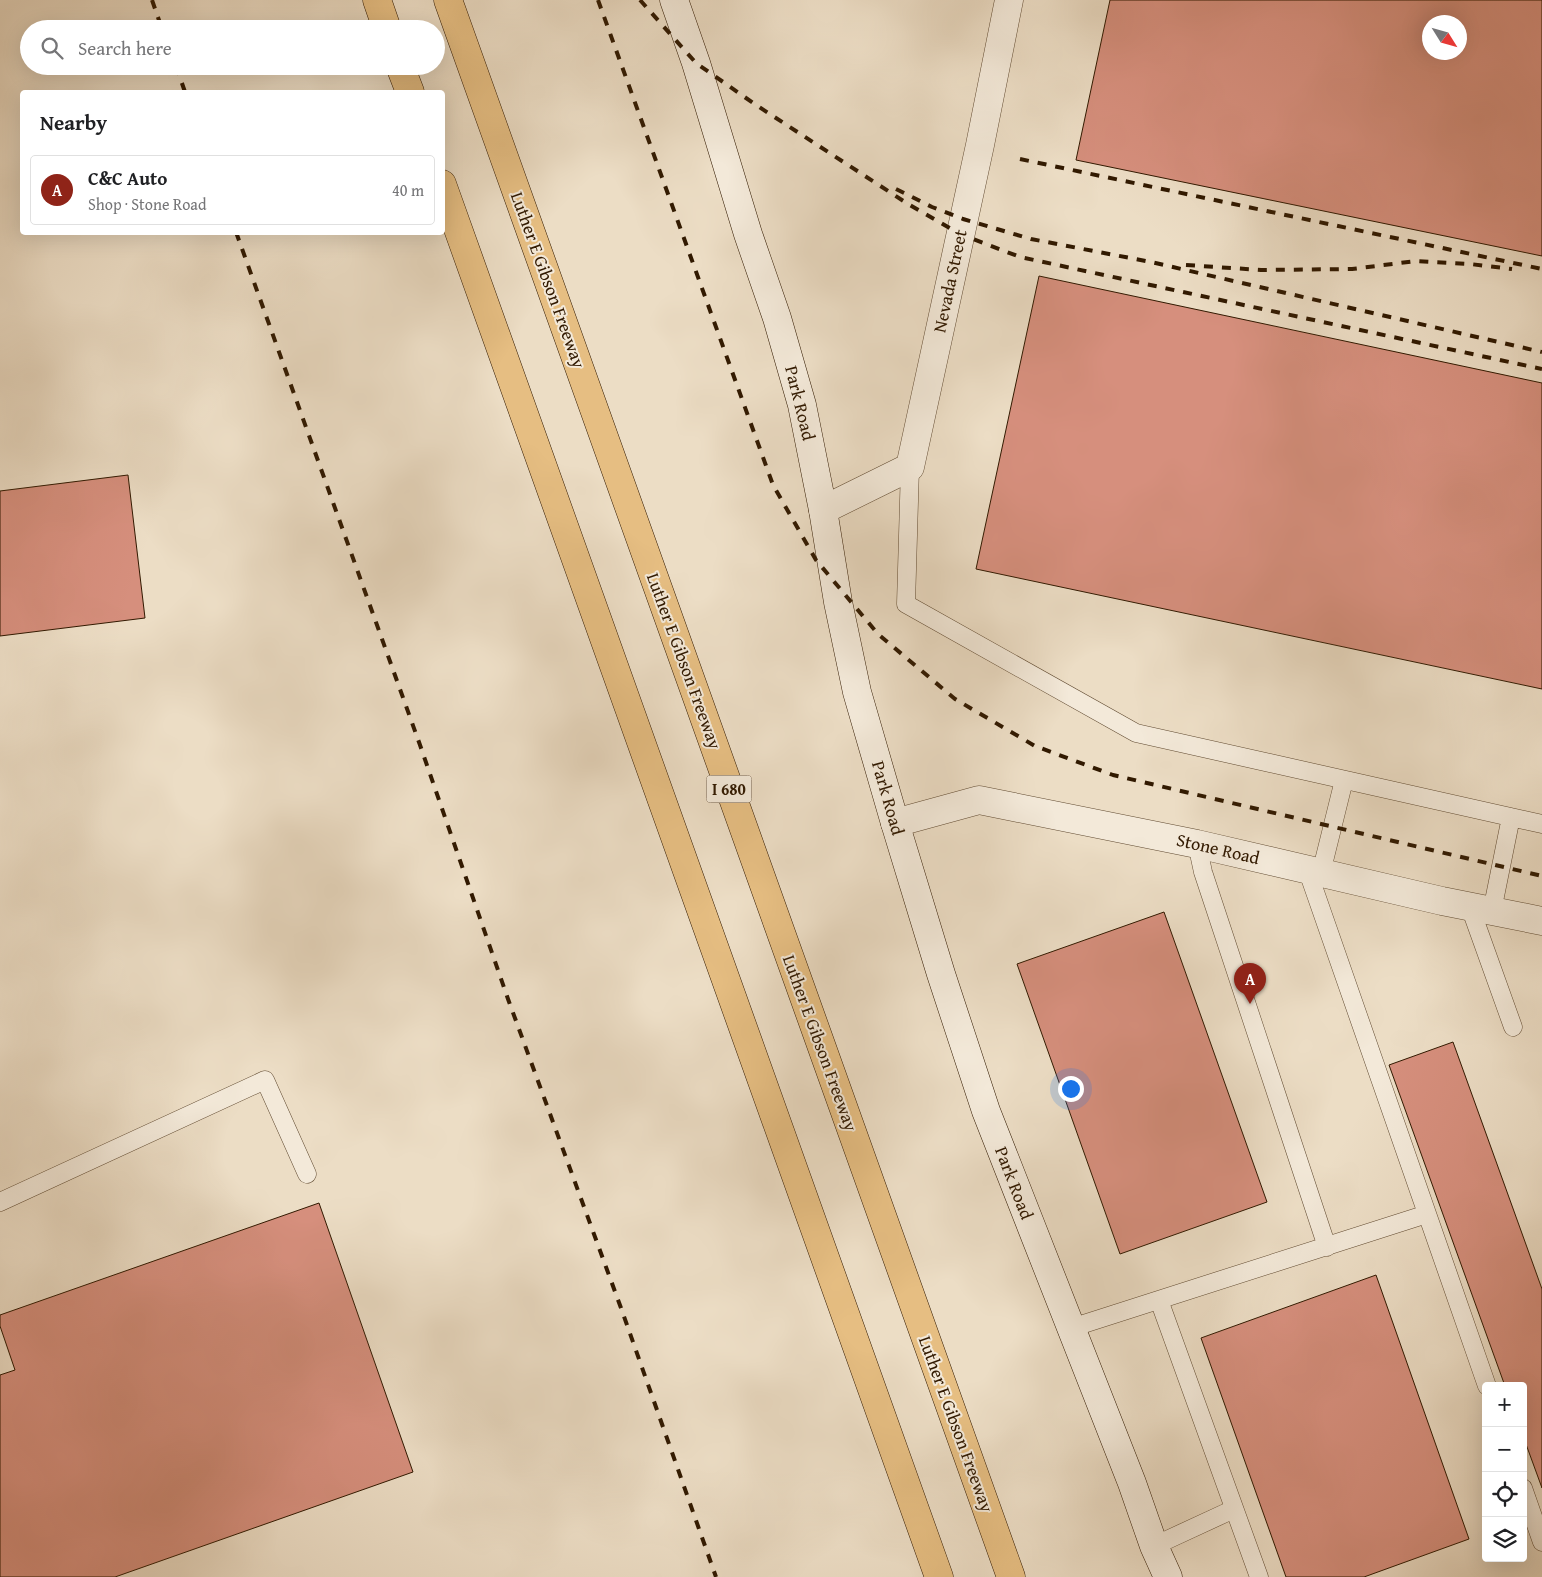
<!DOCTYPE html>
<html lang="en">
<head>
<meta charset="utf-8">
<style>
  :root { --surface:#fff; --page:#f2f2f2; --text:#202124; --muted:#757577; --line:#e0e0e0; --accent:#8f2418 }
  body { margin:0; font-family:"Gentium Book Plus",serif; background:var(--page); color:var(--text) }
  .controls { position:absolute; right:15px; bottom:15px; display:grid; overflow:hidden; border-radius:5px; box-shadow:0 5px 20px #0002 }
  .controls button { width:45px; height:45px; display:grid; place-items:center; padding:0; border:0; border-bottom:1px solid var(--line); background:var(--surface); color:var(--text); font:25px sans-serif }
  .compass { position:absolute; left:1422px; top:15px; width:45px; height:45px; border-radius:50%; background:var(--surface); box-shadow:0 5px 20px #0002; rotate:127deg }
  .you { position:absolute; left:1070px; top:1088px; width:18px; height:18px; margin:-12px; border:4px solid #fff; border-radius:50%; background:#1a73e8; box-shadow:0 0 0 8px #1a73e833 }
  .badge { display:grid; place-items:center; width:32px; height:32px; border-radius:50%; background:var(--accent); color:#fff; font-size:16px; font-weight:700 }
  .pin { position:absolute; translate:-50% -41px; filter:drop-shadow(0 1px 2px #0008) }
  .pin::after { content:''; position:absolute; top:26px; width:18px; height:15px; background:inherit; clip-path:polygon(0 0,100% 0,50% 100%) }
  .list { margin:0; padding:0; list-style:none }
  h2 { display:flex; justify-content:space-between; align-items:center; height:65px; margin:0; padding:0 20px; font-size:21px }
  h2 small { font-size:16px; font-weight:400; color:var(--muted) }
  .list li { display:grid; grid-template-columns:32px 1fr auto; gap:15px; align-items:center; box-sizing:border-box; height:70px; margin:0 10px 10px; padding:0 10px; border:1px solid var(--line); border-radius:5px }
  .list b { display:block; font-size:19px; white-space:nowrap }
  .list p { margin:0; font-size:16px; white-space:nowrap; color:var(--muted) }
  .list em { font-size:16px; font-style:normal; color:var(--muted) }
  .icon { flex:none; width:28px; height:28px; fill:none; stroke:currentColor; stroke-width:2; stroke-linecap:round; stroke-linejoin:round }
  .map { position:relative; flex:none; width:1542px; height:1577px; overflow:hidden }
  .search { position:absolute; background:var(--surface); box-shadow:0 5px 20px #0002; left:20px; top:20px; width:425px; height:55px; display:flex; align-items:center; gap:12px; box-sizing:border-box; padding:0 18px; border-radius:28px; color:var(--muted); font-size:19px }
  .panel { position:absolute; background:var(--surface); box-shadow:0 5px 20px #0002; left:20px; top:90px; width:425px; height:145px; border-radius:5px }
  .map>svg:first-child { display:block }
</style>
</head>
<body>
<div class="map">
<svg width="1542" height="1577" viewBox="0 0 1542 1577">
  <rect width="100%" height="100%" fill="#ecddc5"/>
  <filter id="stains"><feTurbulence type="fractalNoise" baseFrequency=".004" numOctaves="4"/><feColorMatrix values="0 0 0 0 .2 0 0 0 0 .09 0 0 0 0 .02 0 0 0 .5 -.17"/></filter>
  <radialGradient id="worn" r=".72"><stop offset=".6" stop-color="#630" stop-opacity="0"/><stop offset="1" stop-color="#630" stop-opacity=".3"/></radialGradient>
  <path fill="#d68f7d" stroke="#311900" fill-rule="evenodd" d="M 1110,0 L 1542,0 L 1542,256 L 1076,160 ZM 1430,22 L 1460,22 L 1460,52 L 1430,52 Z
    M 1039,276 L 1542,383 L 1542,689 L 976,569 Z
    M 128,475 L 145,618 L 0,636 L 0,491 Z
    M 1164,912 L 1267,1202 L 1120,1254 L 1017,964 Z
    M 1453,1042 L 1542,1289 L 1542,1488 L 1523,1436 L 1523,1386 L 1505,1386 L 1389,1065 Z
    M 319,1203 L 413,1472 L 115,1577 L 0,1577 L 0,1375 L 15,1370 L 0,1326 L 0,1315 Z
    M 1376,1275 L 1469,1539 L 1364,1577 L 1286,1577 L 1201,1338 Z"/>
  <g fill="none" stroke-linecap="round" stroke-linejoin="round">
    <defs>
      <path id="lane" d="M 910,467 L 906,604 L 1136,733 L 1542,824
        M 1197,844 L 1203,872 L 1327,1247
        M 1307,869 L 1487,1386
        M 1321,873 L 1344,780
        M 1470,907 L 1513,1027
        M 1492,911 L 1511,817
        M 0,1202 L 265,1080 L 307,1174
        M 1159,1300 L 1259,1577
        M 1071,1328 L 1427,1214
        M 1523,1488 L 1542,1542
        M 1154,1546 L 1234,1509"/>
      <path id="street" d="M 823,510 L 910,467 L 980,145 L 1009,0
        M 895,823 L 979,800 L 1197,844 L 1442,901 L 1542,921"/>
      <path id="secondary" d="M 674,0 L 696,63 L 748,234 L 777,318 L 802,405 L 823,510 L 838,602 L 857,692 L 895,823 L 941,974 L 986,1111 L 1132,1483 L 1154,1546 L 1168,1577"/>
      <path id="highway" d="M 377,0 L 387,29
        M 448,0 L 1011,1577
        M 400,66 L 410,92
        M 442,184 L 939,1577"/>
    </defs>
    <use href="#lane" stroke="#604a31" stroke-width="19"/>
    <use href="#street" stroke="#604a31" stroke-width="29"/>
    <use href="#secondary" stroke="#311900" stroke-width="29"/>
    <use href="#highway" stroke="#311900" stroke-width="29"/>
    <use href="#lane" stroke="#f3e9d9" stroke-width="18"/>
    <use href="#street" stroke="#f3e9d9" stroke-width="28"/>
    <use href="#secondary" stroke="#f3e9d9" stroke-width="28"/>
    <use href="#highway" stroke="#e6be82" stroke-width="28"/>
    <path stroke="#311900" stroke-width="4" stroke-dasharray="9 9" stroke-linecap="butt" d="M 152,0 L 162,29
      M 598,0 L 773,485 L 816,560 L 878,634 L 955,699 L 1035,746 L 1113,775 L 1542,876
      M 640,0 L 696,63 L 756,105 L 908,204 L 960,234 L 1020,257 L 1542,369
      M 176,66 L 185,92
      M 1020,159 L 1542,269
      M 896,189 L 932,207 L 963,219 L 1031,239 L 1151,262 L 1542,352
      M 236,232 L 420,745 L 508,999 L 621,1308 L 716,1577
      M 1186,265 L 1261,270 L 1352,269 L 1416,261 L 1470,264 L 1512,269"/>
  </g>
  <g text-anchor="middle" stroke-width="4" stroke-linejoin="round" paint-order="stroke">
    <rect fill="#f3e9d9" stroke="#6b5741" stroke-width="1" x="706.5" y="775.5" width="45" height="27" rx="4"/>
    <g font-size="16" font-weight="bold" fill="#311900">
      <text x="729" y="795">I 680</text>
    </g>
    <g font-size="18" fill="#311900" stroke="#f3e9d9">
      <text transform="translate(548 280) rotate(70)" y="6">Luther E Gibson Freeway</text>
      <text transform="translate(950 281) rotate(-78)" y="6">Nevada Street</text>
      <text transform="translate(800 403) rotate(76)" y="6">Park Road</text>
      <text transform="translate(684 661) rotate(70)" y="6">Luther E Gibson Freeway</text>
      <text transform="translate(888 798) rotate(74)" y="6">Park Road</text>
      <text transform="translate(1218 849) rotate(13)" y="6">Stone Road</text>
      <text transform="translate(820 1043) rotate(70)" y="6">Luther E Gibson Freeway</text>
      <text transform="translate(1014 1183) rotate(69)" y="6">Park Road</text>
      <text transform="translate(956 1424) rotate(70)" y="6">Luther E Gibson Freeway</text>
    </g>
  </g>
  <rect width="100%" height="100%" filter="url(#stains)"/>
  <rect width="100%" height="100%" fill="url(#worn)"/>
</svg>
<div class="controls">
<button>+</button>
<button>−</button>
<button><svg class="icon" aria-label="locate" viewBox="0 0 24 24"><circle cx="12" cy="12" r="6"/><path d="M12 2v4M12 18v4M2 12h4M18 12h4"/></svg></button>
<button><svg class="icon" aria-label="layers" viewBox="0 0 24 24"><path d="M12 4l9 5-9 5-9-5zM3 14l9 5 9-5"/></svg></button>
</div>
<svg class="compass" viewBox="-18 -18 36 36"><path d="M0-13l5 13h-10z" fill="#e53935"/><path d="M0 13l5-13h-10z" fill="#757577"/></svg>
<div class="you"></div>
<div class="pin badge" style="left:1250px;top:1004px">A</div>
<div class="search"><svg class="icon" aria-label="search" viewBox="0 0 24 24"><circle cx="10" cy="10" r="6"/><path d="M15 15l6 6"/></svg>Search here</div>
<section class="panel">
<h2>Nearby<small></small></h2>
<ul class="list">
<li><span class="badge">A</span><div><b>C&amp;C Auto</b><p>Shop · Stone Road</p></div><em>40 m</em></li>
</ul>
</section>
</div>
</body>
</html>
